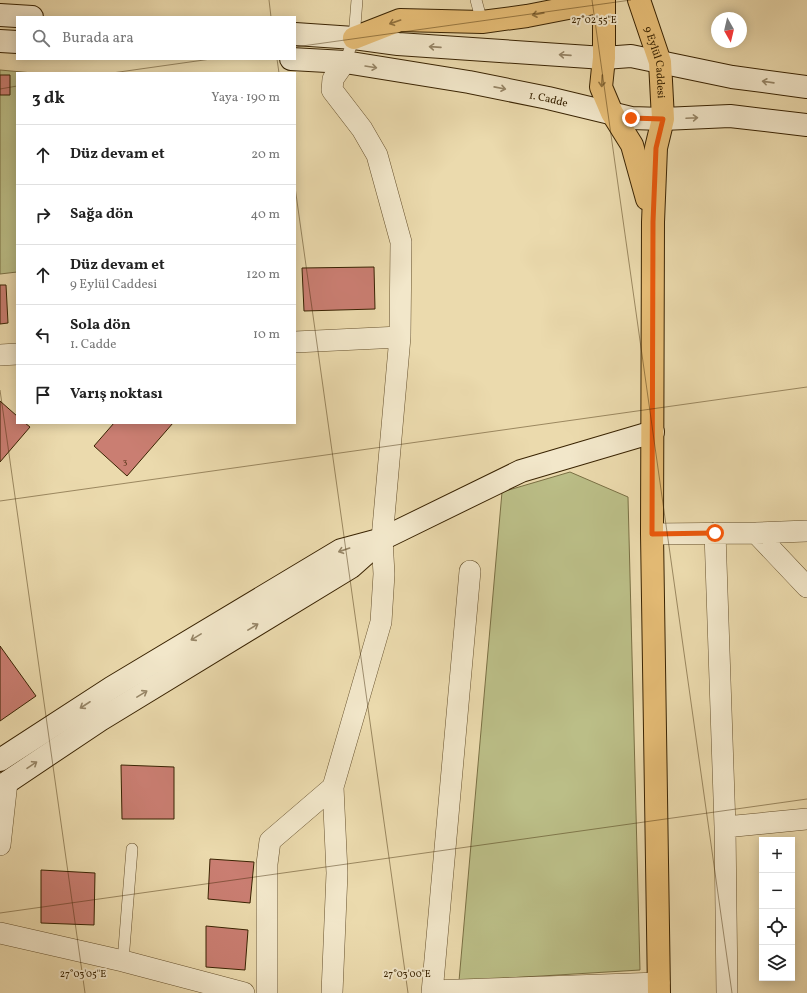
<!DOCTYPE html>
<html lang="tr">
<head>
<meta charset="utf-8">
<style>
  :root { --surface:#fff; --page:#f6f6f6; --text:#222; --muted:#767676; --line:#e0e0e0 }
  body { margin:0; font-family:Vollkorn,serif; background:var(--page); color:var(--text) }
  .controls { position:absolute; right:12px; bottom:12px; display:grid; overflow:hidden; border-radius:0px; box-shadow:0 2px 10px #0003 }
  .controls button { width:36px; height:36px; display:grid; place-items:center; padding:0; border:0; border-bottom:1px solid var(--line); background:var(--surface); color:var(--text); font:20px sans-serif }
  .compass { position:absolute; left:711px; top:12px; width:36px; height:36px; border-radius:50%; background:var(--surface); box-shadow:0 2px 10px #0003; rotate:172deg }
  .stop { position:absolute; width:12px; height:12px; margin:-9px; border:3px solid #ea580c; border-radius:50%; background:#fff }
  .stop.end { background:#ea580c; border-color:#fff; box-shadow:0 1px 4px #0008 }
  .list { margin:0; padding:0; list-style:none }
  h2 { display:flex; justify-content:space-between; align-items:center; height:52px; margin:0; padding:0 16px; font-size:17px }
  h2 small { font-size:13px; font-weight:400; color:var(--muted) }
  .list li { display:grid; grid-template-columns:26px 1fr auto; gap:12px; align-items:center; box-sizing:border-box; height:60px; padding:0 16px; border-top:1px solid var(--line) }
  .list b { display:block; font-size:15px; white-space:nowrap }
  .list p { margin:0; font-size:13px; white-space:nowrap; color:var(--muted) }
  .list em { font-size:13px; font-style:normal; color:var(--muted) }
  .icon { flex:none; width:22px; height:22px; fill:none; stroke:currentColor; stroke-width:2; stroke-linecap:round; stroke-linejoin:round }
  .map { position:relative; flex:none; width:807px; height:993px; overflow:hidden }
  .search { position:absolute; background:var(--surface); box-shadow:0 2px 10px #0003; left:16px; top:16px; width:280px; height:44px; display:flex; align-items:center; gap:10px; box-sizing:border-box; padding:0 14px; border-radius:0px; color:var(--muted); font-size:15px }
  .panel { position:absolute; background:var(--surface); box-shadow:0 2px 10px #0003; left:16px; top:72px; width:280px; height:352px; border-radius:0px }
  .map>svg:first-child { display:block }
</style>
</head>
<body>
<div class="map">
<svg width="807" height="993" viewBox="0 0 807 993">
  <rect width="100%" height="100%" fill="#ebdaad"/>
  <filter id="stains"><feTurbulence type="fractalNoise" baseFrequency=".005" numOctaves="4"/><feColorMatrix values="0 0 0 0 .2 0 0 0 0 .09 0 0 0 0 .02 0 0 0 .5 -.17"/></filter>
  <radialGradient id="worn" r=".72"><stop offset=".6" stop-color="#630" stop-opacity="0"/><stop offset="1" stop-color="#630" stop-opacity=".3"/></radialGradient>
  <path fill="#bbbe87" stroke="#7a7044" d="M 0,70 L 33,73 L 17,73 L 17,272 L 0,274 Z
    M 570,472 L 628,497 L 640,970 L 459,981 L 502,492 Z"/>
  <path fill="#ca7e72" stroke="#392302" d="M 0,75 L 10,75 L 10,95 L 0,95 Z
    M 374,267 L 375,309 L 304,311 L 302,268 Z
    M 0,285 L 6,285 L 8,323 L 0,324 Z
    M 0,401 L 17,416 L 17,423 L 25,423 L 30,427 L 0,462 Z
    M 114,423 L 173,423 L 127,476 L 94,446 Z
    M 0,646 L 36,696 L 0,721 Z
    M 121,765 L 174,767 L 174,819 L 122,819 Z
    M 210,859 L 254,862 L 250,903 L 208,899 Z
    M 41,870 L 95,873 L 94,925 L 41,923 Z
    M 206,926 L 248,930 L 245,970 L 206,967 Z"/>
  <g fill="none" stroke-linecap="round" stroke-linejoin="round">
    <defs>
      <path id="lane" d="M 476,0 L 482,22
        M 345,62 L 354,38 L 357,0
        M 123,961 L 132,849"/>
      <path id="street" d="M 295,342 L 400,337
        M 0,355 L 17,354
        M 715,533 L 725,827 L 727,993
        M 756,533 L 807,587
        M 652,534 L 756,533 L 807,531
        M 725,827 L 807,819
        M 0,845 L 7,782
        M 0,933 L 123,961 L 244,993
        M 432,991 L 659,983
        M 267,993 L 267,864 L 270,841 L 333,787
        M 332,993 L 337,873 L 333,787 L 381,622 L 384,574 L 382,539 L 400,337 L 401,242 L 377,155 L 362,129 L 332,90 L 333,79 L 345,62
        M 432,993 L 470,571"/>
      <g id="secondary">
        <path d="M 0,15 L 32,17"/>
        <path d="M 295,34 L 354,38 L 398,44 L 604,58 L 631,56 L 732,77 L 807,87"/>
        <path d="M 0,41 L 17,42"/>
        <path id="s1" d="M 291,59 L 345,62 L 469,82 L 548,98 L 631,118 L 663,119 L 730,116 L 807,125"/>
        <path d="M 0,760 L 111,688 L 341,550 L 382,539 L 521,471 L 653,432"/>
        <path d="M 0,787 L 100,720 L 351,567 L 378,543"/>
      </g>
      <g id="primary">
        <path d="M 604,0 L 604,58 L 601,87 L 612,113 L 632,145 L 647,199"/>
        <path id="s2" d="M 639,0 L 660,62 L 663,119 L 656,148 L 653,222 L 652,534 L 659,993"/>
        <path d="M 354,38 L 400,20 L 482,22 L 527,16 L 604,1"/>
      </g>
    </defs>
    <use href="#lane" stroke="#66512d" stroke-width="12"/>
    <use href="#street" stroke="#66512d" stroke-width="22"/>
    <use href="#secondary" stroke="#392302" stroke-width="24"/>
    <use href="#primary" stroke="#392302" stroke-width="24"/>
    <use href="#lane" stroke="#f2e7ca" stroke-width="11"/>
    <use href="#street" stroke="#f2e7ca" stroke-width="21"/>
    <use href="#secondary" stroke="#f2e7ca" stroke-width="22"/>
    <use href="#primary" stroke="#e6bd76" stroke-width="22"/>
  </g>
  <defs><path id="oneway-shaft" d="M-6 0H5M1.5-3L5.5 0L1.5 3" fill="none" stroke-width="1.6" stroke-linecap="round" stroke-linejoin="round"/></defs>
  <g stroke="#90703c">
    <use href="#oneway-shaft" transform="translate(538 14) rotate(169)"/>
    <use href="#oneway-shaft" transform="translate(395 22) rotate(161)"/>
    <use href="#oneway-shaft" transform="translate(602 81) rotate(93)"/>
  </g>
  <g stroke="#968566">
    <use href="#oneway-shaft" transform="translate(435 47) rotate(-176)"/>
    <use href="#oneway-shaft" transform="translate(565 55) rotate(-176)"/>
    <use href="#oneway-shaft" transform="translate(371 67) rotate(9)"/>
    <use href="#oneway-shaft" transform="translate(768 82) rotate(-172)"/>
    <use href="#oneway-shaft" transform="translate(500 88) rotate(11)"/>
    <use href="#oneway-shaft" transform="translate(692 118) rotate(-3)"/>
    <use href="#oneway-shaft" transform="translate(344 550) rotate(161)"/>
    <use href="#oneway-shaft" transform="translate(253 627) rotate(-31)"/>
    <use href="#oneway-shaft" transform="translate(196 637) rotate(149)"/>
    <use href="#oneway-shaft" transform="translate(142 694) rotate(-31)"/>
    <use href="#oneway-shaft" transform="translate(85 705) rotate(147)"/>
    <use href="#oneway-shaft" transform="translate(32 765) rotate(-34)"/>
  </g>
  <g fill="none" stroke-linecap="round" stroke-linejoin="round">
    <path stroke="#ea580c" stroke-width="5" d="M 631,118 L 663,119 L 656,148 L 653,222 L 652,534 L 715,533"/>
  </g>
  <path fill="none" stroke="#392302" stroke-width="1" stroke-opacity="0.45" d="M 269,0 L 271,17M 592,0 L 732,993M 295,47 L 631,0M 277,59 L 279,73M 112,73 L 211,59M 0,89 L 17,86M 295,187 L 408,993M 0,390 L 85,993M 0,501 L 807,387M 0,913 L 807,799"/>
  <g text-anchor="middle" stroke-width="4" stroke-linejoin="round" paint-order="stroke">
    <g font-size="9" fill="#5d3a1e">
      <text x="125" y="464">3</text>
    </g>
    <g font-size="11" fill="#392302" stroke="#f2e7ca">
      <text dy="4" stroke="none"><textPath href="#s2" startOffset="65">9 Eylül Caddesi</textPath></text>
      <text dy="4" stroke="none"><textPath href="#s1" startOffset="261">1. Cadde</textPath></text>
    </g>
  </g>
  <g font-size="10" text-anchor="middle" fill="#392302" stroke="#f2e7ca" stroke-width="4" stroke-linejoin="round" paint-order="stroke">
    <text x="594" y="23">27°02'55"E</text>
    <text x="83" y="977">27°03'05"E</text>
    <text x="407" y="977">27°03'00"E</text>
  </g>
  <rect width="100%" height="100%" filter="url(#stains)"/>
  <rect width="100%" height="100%" fill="url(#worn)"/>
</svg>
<div class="controls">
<button>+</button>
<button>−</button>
<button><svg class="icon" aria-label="locate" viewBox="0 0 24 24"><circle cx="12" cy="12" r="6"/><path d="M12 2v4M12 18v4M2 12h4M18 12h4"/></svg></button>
<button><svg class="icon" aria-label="layers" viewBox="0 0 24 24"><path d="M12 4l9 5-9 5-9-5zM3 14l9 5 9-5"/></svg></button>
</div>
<svg class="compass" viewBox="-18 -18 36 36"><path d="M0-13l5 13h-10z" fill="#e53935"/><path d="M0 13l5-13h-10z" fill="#767676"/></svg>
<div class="stop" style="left:715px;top:533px"></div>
<div class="stop end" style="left:631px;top:118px"></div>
<div class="search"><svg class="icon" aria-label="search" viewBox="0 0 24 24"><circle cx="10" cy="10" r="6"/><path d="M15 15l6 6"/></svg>Burada ara</div>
<section class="panel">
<h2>3 dk<small>Yaya · 190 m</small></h2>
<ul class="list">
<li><svg class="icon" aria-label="ahead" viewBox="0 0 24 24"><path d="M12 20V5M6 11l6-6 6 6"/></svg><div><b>Düz devam et</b></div><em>20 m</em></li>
<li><svg class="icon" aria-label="right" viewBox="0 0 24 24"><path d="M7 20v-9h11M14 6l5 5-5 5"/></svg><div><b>Sağa dön</b></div><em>40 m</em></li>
<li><svg class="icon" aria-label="ahead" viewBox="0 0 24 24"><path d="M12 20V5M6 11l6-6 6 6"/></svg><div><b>Düz devam et</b><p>9 Eylül Caddesi</p></div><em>120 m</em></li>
<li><svg class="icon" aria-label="left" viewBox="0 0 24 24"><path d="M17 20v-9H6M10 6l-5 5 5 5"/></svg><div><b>Sola dön</b><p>1. Cadde</p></div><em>10 m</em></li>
<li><svg class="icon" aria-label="arrive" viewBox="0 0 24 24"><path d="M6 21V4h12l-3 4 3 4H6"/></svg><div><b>Varış noktası</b></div></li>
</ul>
</section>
</div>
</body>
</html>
